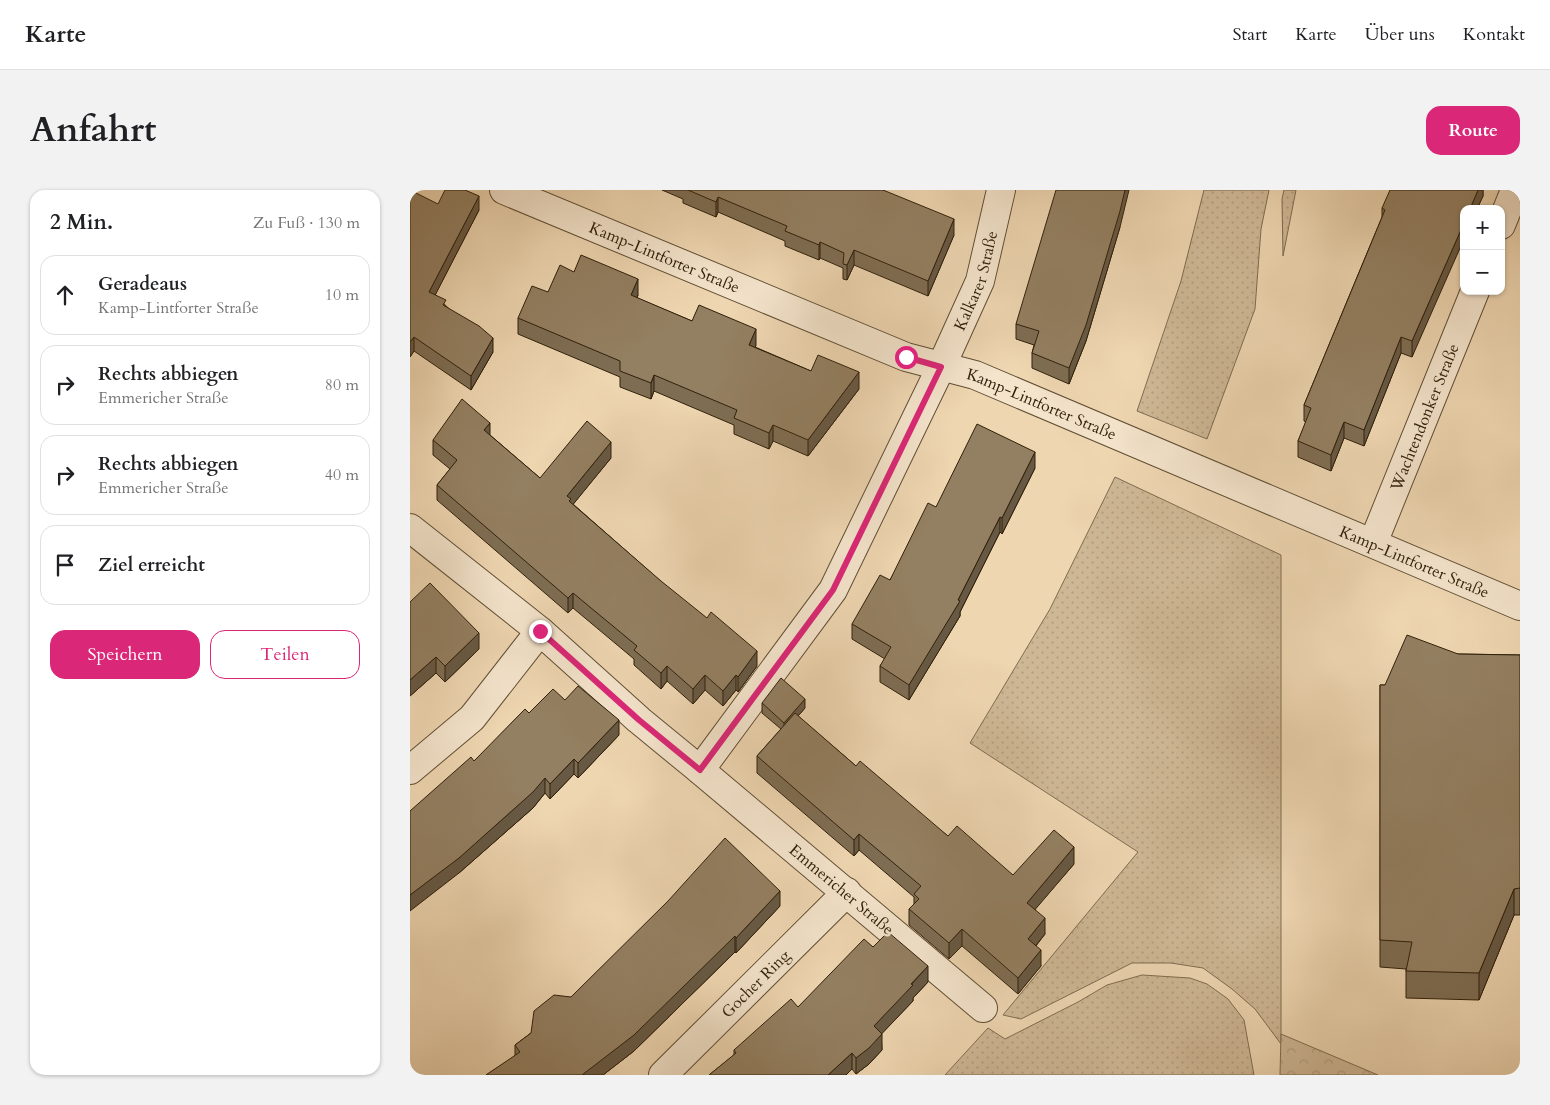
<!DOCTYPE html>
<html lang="de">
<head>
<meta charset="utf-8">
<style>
  :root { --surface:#fff; --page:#f2f2f2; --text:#202124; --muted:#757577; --line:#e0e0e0; --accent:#db2777 }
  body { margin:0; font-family:Cardo,serif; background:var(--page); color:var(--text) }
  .controls { position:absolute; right:15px; top:15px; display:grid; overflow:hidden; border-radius:10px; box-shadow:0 1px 4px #0004 }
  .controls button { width:45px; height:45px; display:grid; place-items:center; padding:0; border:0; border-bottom:1px solid var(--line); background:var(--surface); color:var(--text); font:25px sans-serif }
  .stop { position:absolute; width:15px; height:15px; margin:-11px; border:4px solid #db2777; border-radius:50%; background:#fff }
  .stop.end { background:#db2777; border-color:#fff; box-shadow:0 1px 5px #0008 }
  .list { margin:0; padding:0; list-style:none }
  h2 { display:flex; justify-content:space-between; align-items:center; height:65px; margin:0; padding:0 20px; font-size:21px }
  h2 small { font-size:16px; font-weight:400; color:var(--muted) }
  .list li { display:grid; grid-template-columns:32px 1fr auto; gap:15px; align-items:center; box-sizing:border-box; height:80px; margin:0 10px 10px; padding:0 10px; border:1px solid var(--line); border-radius:15px }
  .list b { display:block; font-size:19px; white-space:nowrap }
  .list p { margin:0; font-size:16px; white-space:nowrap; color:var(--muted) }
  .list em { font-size:16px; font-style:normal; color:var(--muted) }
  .actions { display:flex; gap:10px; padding:15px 20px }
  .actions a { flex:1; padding:11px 0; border:1px solid var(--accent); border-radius:15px; text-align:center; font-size:18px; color:var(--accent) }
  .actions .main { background:var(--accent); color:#fff }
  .icon { flex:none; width:28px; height:28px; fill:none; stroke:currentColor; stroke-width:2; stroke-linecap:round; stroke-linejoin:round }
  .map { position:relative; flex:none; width:1110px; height:885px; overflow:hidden; border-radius:15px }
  header { display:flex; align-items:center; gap:30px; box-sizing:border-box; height:70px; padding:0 25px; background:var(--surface); border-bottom:1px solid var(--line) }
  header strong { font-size:24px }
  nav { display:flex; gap:28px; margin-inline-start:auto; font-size:18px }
  .intro { display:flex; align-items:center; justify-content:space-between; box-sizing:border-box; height:120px; padding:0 30px }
  h1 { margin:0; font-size:35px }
  .button { padding:12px 22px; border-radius:15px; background:var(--accent); color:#fff; font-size:18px; font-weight:700 }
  main { display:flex; gap:30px; padding:0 30px }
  aside { flex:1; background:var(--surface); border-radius:15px; box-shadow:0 1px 4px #0004 }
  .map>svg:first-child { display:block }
</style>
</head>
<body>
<header>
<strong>Karte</strong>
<nav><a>Start</a><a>Karte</a><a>Über uns</a><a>Kontakt</a></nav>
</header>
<div class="intro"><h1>Anfahrt</h1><a class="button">Route</a></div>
<main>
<aside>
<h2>2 Min.<small>Zu Fuß · 130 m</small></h2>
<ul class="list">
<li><svg class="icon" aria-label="ahead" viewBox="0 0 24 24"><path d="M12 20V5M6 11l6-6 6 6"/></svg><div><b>Geradeaus</b><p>Kamp-Lintforter Straße</p></div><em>10 m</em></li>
<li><svg class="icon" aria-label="right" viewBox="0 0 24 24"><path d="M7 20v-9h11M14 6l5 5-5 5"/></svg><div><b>Rechts abbiegen</b><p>Emmericher Straße</p></div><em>80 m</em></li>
<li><svg class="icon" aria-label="right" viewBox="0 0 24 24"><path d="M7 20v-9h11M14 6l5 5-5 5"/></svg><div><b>Rechts abbiegen</b><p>Emmericher Straße</p></div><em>40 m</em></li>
<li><svg class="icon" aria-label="arrive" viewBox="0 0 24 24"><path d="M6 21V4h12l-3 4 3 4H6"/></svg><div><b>Ziel erreicht</b></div></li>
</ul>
<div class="actions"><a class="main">Speichern</a><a>Teilen</a></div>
</aside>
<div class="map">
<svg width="1110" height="885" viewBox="0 0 1110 885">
  <defs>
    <pattern id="grass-dots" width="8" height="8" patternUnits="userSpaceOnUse" patternTransform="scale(1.25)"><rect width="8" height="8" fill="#ceb795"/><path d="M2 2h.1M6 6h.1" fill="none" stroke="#b19d7f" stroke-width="1.8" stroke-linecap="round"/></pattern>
    <pattern id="forest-crowns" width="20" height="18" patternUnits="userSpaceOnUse" patternTransform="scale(1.25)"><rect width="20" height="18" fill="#ceb795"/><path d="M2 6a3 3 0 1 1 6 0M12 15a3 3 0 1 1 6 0" fill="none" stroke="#b19d7f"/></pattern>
  </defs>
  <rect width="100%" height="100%" fill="#eed6b1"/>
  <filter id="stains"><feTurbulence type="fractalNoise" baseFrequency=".004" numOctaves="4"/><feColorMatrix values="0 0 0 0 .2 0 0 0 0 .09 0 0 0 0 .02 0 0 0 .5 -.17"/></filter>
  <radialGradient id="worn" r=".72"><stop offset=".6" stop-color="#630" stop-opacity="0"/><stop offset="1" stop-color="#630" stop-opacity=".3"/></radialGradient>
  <path fill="url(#grass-dots)" stroke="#7f6c50" d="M 794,0 L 859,0 L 851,39 L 845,119 L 797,249 L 727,221 L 771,91 Z
    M 874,0 L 886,0 L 873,66 L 872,9 Z
    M 705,287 L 871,365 L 871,854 L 845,819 L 822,799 L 793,778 L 761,773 L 722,773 L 611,829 L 593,825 L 728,662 L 560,553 L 640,419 Z
    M 732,785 L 780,788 L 797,794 L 818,809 L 834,830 L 844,885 L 535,885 L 578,838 L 595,849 L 668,812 L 697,795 Z"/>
  <path fill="url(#forest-crowns)" stroke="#7f6c50" d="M 871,844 L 968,885 L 870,885 Z"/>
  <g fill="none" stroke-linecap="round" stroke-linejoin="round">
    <defs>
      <g id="minor">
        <path id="s1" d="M 94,0 L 496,167 L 565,185 L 1110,416"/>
        <path d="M 1091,35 L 1105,0"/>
        <path d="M 0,338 L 130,441 L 229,530 L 290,580"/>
        <path id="s2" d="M 963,353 L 1065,101"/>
        <path d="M 0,580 L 62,528 L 130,441"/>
        <path id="s3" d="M 573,818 L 290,580 L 423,400 L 531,177 L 570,91 L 591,0"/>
        <path id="s4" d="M 253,885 L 437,702"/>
      </g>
    </defs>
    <use href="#minor" stroke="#604e34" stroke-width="30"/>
    <use href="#minor" stroke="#f4e4cc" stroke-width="28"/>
  </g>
  <path fill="#7e6d53" stroke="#30200b" d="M 252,0 L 473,0 L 544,45 L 518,106 L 444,75 L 437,90 L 433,89 L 433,78 L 410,68 L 409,70 L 375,56 L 375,51 L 308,22 L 306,27 L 273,13 L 273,9 Z
    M 1073,0 L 1073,6 L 1067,19 L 1054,19 L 1002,167 L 991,163 L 954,256 L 934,248 L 921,281 L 888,267 L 888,251 L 896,232 L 894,231 L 894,215 L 972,27 L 972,18 Z
    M 28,14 L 69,20 L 25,105 L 83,162 L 61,200 L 4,161 L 0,167 Z
    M 710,37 L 676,151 L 659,194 L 622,178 L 622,163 L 624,155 L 606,149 L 606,134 Z
    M 164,82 L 228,105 L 227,108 L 282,131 L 346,155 L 345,157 L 401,181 L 449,199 L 398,266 L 363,251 L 359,259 L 324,244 L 324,235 L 244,201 L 241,209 L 210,197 L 210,187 L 108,144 L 108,128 L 138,102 Z
    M 80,245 L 130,288 L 201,268 L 163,314 L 347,476 L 328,502 L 326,500 L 313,516 L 295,500 L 283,514 L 257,491 L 251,499 L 224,475 L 224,469 L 163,418 L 158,423 L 27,310 L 27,295 L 40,279 L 23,265 L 23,250 Z
    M 625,278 L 592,344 L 590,342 L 550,422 L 550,426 L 499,510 L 470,492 L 470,476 L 475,469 L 442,449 L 442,434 L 480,390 L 526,317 Z
    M 0,412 L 69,459 L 35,492 L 26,483 L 0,506 Z
    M 1048,464 L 1110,465 L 1110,725 L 1104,725 L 1069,810 L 996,808 L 996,779 L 970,777 L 970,495 L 975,495 Z
    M 155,510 L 209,545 L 168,588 L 164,584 L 140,609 L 135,603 L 123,618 L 49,683 L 64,571 L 119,523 Z
    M 352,513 L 395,518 L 388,526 L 446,576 L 538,646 L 603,685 L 664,674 L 625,719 L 635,744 L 626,756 L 631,776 L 608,804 L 552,756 L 539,769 L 499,735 L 499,719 L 504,714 L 504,707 L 449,660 L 444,666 L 347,583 L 347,566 L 371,539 L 352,523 Z
    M 370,716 L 326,763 L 325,762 L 224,861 L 193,885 L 76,885 L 105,866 L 105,855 L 121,843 L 161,807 Z
    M 463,757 L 518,792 L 503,808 L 503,811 L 471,844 L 472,860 L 459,874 L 446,884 L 442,879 L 436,885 L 299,885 L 324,865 L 324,860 L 388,817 Z"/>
  <path fill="#675944" stroke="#30200b" d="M 715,0 L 719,0 L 710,37 L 676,151 L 659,194 L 659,178 Z
    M 1068,0 L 1073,0 L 1073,6 L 1067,19 L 1060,19 Z
    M 69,6 L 69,20 L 19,117 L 19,102 Z
    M 308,7 L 308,22 L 306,27 L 306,12 Z
    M 544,29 L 544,45 L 518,106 L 518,91 Z
    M 1054,33 L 1054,49 L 1002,167 L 1002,151 Z
    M 410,52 L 410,68 L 409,70 L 409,55 Z
    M 444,60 L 444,75 L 437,90 L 437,75 Z
    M 228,89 L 228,105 L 221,121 L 221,105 Z
    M 346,139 L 346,155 L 339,171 L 339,155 Z
    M 4,147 L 4,161 L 0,167 L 0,152 Z
    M 991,147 L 991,163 L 954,256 L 954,240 Z
    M 83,148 L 83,162 L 61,200 L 61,186 Z
    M 449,182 L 449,199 L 398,266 L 398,250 Z
    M 244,185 L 244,201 L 241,209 L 241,193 Z
    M 934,232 L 934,248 L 921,281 L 921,265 Z
    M 80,233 L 80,249 L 74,240 Z
    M 363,235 L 363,251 L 359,259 L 359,243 Z
    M 201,252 L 201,268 L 161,317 L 157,306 Z
    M 625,262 L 625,278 L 592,344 L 592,328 Z
    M 590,327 L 590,342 L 550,422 L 550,426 L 499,510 L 499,495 L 548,410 Z
    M 163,403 L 163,418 L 158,423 L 158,408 Z
    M 69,443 L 69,459 L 35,492 L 35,476 Z
    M 347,461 L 347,476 L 328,502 L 328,487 Z
    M 26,467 L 26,483 L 0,506 L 0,490 Z
    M 257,476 L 257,491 L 251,499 L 251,483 Z
    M 295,485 L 295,500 L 283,514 L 283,499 Z
    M 326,485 L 326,500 L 313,516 L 313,501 Z
    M 395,509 L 395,518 L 374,542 L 374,533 Z
    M 209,530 L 209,545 L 168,588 L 168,573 Z
    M 164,569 L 164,584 L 140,609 L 140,594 Z
    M 135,588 L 135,603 L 123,618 L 49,683 L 0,721 L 0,705 Z
    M 449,644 L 449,660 L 444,666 L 444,650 Z
    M 664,657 L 664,674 L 617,729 L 617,713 Z
    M 1104,699 L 1104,725 L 1069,810 L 1069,783 Z
    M 370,701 L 370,716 L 326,763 L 326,748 Z
    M 635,728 L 635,744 L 618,765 L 618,749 Z
    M 552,739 L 552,756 L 539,769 L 539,753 Z
    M 325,746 L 325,762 L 224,861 L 193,885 L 172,885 Z
    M 631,760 L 631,776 L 608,804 L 608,788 Z
    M 518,776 L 518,792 L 503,808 L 503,811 L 464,852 L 464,836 Z
    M 472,844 L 472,860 L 459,874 L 446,884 L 446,868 Z
    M 442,863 L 442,879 L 436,885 L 418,885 Z"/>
  <path fill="#937f61" stroke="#30200b" d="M 0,0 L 28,14 L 35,0 L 55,0 L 69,6 L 19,102 L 36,110 L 33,115 L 69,136 L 83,148 L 61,186 L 4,147 L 0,152 Z
    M 278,0 L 473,0 L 544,29 L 518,91 L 444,60 L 437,75 L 433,74 L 434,63 L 410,52 L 409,55 L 375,41 L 377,36 L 308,7 L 306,12 Z
    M 646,0 L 715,0 L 710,21 L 676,135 L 659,178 L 622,163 L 629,141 L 606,134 Z
    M 980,0 L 1068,0 L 1060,19 L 1054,19 L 1054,33 L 1002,151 L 991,147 L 954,240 L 934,232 L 921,265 L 888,251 L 901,218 L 894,215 L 975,20 L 972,18 Z
    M 171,65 L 228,89 L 221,105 L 282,131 L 289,115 L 346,139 L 339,155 L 401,181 L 408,165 L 449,182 L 398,250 L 363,235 L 359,243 L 324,228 L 327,220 L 244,185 L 241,193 L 210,181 L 210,171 L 108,128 L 122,96 L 138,102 L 150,75 L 164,82 Z
    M 52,209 L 80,233 L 74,240 L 130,288 L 177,231 L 201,252 L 157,306 L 161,309 L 159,311 L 251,391 L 297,428 L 301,422 L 347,461 L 328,487 L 326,485 L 313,501 L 295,485 L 283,499 L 257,476 L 251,483 L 224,460 L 227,456 L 163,403 L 158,408 L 27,295 L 47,270 L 23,250 Z
    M 567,234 L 625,262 L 592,328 L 590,327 L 548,410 L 550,411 L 499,495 L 470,476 L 481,457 L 442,434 L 470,385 L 480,390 L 518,313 L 526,317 Z
    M 20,393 L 69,443 L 35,476 L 26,467 L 0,490 L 0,412 Z
    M 997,445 L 1048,464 L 1110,465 L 1110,698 L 1104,699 L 1069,783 L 996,781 L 1002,752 L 970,750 L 970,495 L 975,495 Z
    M 371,488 L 395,509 L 374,533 L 352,513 Z
    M 168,496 L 209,530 L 168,573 L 164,569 L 140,594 L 135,588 L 123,602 L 49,668 L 0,705 L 0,621 L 61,567 L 64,571 L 115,519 L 119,523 L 143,499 L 155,510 Z
    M 385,523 L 446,576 L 450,571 L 538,646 L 547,636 L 603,685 L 644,640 L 664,657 L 617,713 L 635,728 L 618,749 L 631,760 L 608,788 L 552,739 L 539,753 L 499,719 L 509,709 L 504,704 L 511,696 L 449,644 L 444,650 L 347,566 Z
    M 315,648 L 370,701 L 326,748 L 325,746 L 224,845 L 172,885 L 76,885 L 110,862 L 105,855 L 121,843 L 124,821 L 144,805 L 161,807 L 258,711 Z
    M 478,742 L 518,776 L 501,794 L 503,795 L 464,836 L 472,844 L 459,858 L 446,868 L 442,863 L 418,885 L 299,885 L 326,863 L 324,860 L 381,809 L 388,817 L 454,749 L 463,757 Z"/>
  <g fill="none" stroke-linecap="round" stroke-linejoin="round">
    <path stroke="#db2777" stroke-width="6" d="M 130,441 L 229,530 L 290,580 L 423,400 L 531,177 L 496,167"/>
  </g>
  <g text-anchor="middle" stroke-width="4.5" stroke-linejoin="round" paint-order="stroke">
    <g font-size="16" fill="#30200b" stroke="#f4e4cc">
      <text dy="6" stroke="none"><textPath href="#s1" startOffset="174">Kamp-Lintforter Straße</textPath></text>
      <text dy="6" stroke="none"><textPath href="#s3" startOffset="935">Kalkarer Straße</textPath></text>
      <text dy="6" stroke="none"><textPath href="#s1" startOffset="579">Kamp-Lintforter Straße</textPath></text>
      <text dy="6" stroke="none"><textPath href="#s2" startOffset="136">Wachtendonker Straße</textPath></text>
      <text dy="6" stroke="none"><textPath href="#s1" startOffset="984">Kamp-Lintforter Straße</textPath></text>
      <text transform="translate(432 699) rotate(40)" y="6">Emmericher Straße</text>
      <text dy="6" stroke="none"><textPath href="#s4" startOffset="130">Gocher Ring</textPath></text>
    </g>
  </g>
  <rect width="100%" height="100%" filter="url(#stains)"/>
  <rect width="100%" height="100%" fill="url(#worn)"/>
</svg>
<div class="controls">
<button>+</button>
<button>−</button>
</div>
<div class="stop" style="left:496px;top:167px"></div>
<div class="stop end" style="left:130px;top:441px"></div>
</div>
</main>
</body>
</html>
